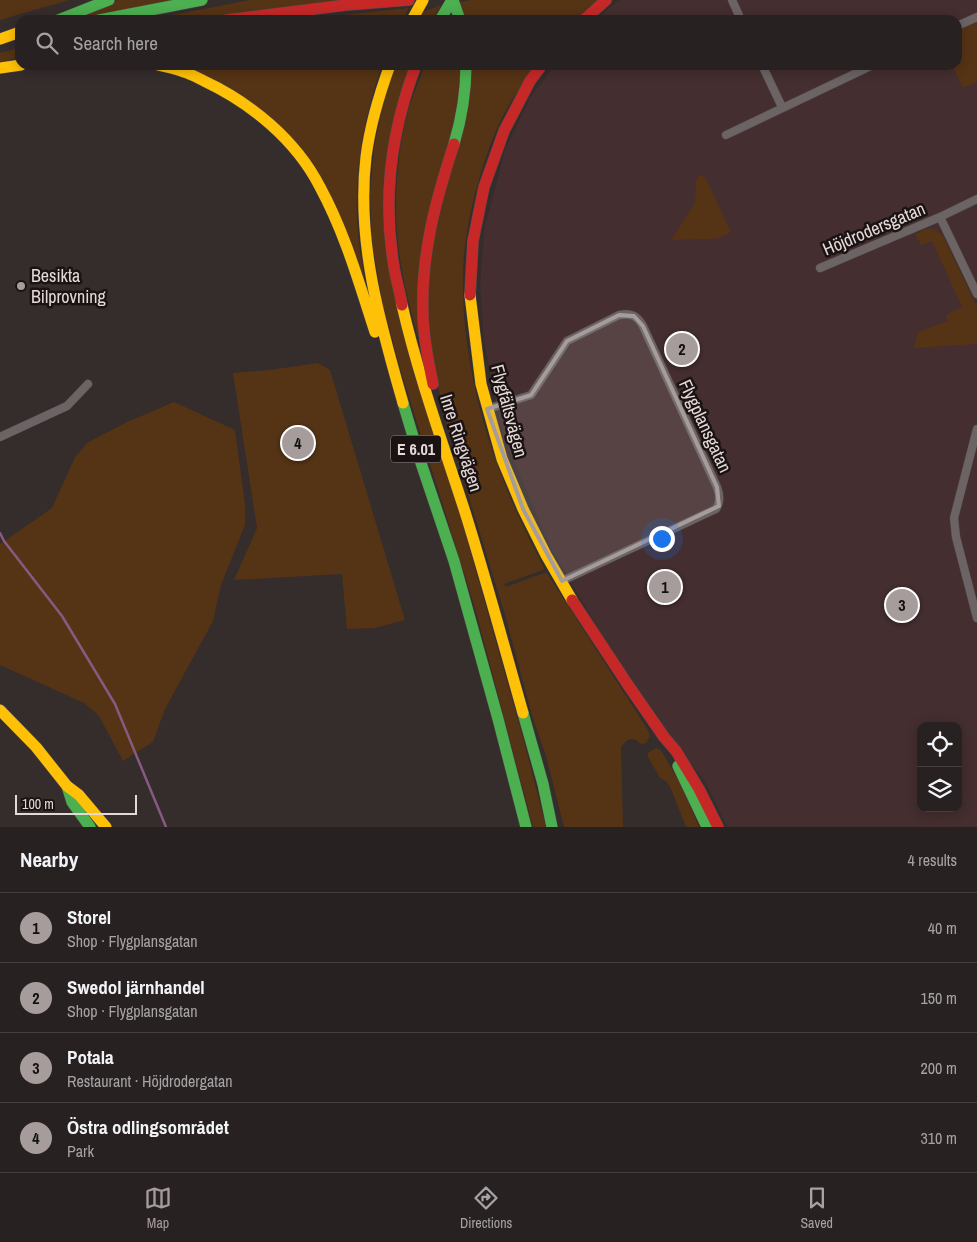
<!DOCTYPE html>
<html lang="en">
<head>
<meta charset="utf-8">
<style>
  :root { --surface:#282121; --page:#342e2e; --text:#f1f3f6; --muted:#a5a3a5; --line:#443e3f; --accent:#a79c9c }
  body { margin:0; font-family:"Archivo Narrow",sans-serif; background:var(--page); color:var(--text) }
  .controls { position:absolute; right:15px; bottom:15px; display:grid; overflow:hidden; border-radius:10px; box-shadow:0 2px 12px #0003 }
  .controls button { width:45px; height:45px; display:grid; place-items:center; padding:0; border:0; border-bottom:1px solid var(--line); background:var(--surface); color:var(--text); font:25px sans-serif }
  .scale { position:absolute; left:15px; bottom:12px; width:122px; box-sizing:border-box; padding-left:5px; border:2px solid #e4d9d9; border-top:0; font-size:14px; line-height:18px; white-space:nowrap; color:#e4d9d9; -webkit-text-stroke:4px #1b1313; paint-order:stroke }
  .you { position:absolute; left:661px; top:538px; width:18px; height:18px; margin:-12px; border:4px solid #fff; border-radius:50%; background:#1a73e8; box-shadow:0 0 0 8px #1a73e833 }
  .badge { display:grid; place-items:center; width:32px; height:32px; border-radius:50%; background:var(--accent); color:#111; font-size:16px; font-weight:700 }
  .pin { position:absolute; translate:-50% -50%; border:2px solid #fff; box-shadow:0 1px 5px #0006 }
  .list { margin:0; padding:0; list-style:none }
  h2 { display:flex; justify-content:space-between; align-items:center; height:65px; margin:0; padding:0 20px; font-size:21px }
  h2 small { font-size:16px; font-weight:400; color:var(--muted) }
  .list li { display:grid; grid-template-columns:32px 1fr auto; gap:15px; align-items:center; box-sizing:border-box; height:70px; padding:0 20px; border-top:1px solid var(--line) }
  .list b { display:block; font-size:19px; white-space:nowrap }
  .list p { margin:0; font-size:16px; white-space:nowrap; color:var(--muted) }
  .list em { font-size:16px; font-style:normal; color:var(--muted) }
  .icon { flex:none; width:28px; height:28px; fill:none; stroke:currentColor; stroke-width:2; stroke-linecap:round; stroke-linejoin:round }
  .map { position:relative; flex:none; width:977px; height:827px; overflow:hidden }
  .search { position:absolute; background:var(--surface); box-shadow:0 2px 12px #0003; left:15px; right:15px; top:15px; height:55px; display:flex; align-items:center; gap:12px; box-sizing:border-box; padding:0 18px; border-radius:15px; color:var(--muted); font-size:19px }
  .sheet { height:345px; background:var(--surface) }
  nav { display:flex; justify-content:space-around; align-items:center; box-sizing:border-box; height:70px; border-top:1px solid var(--line); background:var(--surface); font-size:14px; color:var(--muted) }
  nav a { display:grid; justify-items:center; gap:2px }
  nav .on { color:var(--accent) }
  .map>svg:first-child { display:block }
</style>
</head>
<body>
<div class="map">
<svg width="977" height="827" viewBox="0 0 977 827">
  <rect width="100%" height="100%" fill="#352c2c"/>
  <path fill="#442e2f" fill-rule="evenodd" d="M 620,0 L 977,0 L 977,827 L 727,827 L 705,781 L 657,724 L 605,641 L 549,544 L 503,435 L 484,342 L 480,287 L 484,230 L 505,150 L 530,98 L 555,65 L 957,65 L 957,20 L 597,20 L 608,9 ZM 921,726 L 958,726 L 958,808 L 921,808 Z"/>
  <path fill="#553315" d="M 0,0 L 69,0 L 0,20 Z
    M 118,0 L 177,0 L 79,20 L 78,17 Z
    M 250,0 L 354,0 L 254,12 L 200,20 L 147,20 Z
    M 471,0 L 598,0 L 575,20 L 465,20 L 460,2 Z
    M 441,5 L 432,20 L 418,20 L 423,12 Z
    M 409,8 L 402,20 L 298,20 Z
    M 977,20 L 977,82 L 963,88 L 952,65 L 957,65 L 957,29 Z
    M 20,48 L 20,57 L 0,63 L 0,53 Z
    M 173,65 L 382,65 C 365,114 355,165 357,217 C 358,241 362,266 367,290 L 293,142 Z
    M 396,65 L 410,65 L 383,209 L 460,514 L 525,745 L 546,827 L 533,827 L 475,608 L 399,365 L 382,300 L 372,242 L 370,194 L 374,148 L 383,103 Z
    M 425,65 L 462,65 L 461,83 L 418,337 C 410,309 403,281 399,252 C 393,209 396,157 407,115 C 411,98 419,82 425,65 Z
    M 472,65 L 536,65 C 522,84 508,104 498,126 C 485,156 476,187 469,220 C 466,238 463,257 463,276 C 462,338 475,402 496,461 C 509,498 526,533 544,568 L 543,570 L 504,584 L 506,587 L 544,573 L 547,573 L 648,730 L 650,736 L 646,743 L 641,744 C 633,736 627,738 621,747 L 623,827 L 564,827 L 546,756 L 533,719 L 505,615 L 448,429 L 429,346 L 428,269 Z
    M 700,174 L 706,179 L 731,232 L 719,238 L 711,239 L 671,240 L 695,203 L 696,181 Z
    M 925,229 L 935,229 L 943,236 L 977,307 L 977,344 L 914,348 L 918,332 L 948,321 L 946,315 L 962,307 L 932,241 L 921,245 L 915,235 Z
    M 318,363 L 330,370 L 405,620 L 375,628 L 347,629 L 342,574 L 234,580 L 257,528 L 233,373 L 269,370 Z
    M 174,402 L 235,430 L 245,504 L 245,525 L 221,585 L 213,621 L 165,709 L 153,742 L 123,761 L 99,716 L 84,703 L 0,665 L 0,544 L 52,508 L 75,457 L 87,443 L 125,423 Z
    M 656,748 L 659,749 L 662,752 L 680,783 L 699,827 L 686,827 L 671,789 L 667,782 L 660,778 L 648,757 L 648,753 Z"/>
  <g fill="none" stroke-linecap="round" stroke-linejoin="round">
    <path stroke="#865b82" stroke-width="2.5" d="M 0,533 L 4,541 L 62,616 L 115,704 L 166,827"/>
    <defs>
      <path id="street" d="M 732,0 L 741,20
        M 957,26 L 977,17
        M 762,65 L 782,107
        M 726,135 L 873,65
        M 940,217 L 977,294
        M 820,268 L 940,217 L 977,199
        M 487,409 L 531,395 L 567,341 L 619,315 C 631,313 637,315 643,326 L 717,487 C 720,495 721,502 716,509 L 562,581
        M 977,429 L 954,518 L 956,537 L 977,618
        M 0,437 L 67,406 L 88,384"/>
      <path id="fast" d="M 453,0 L 460,20
        M 58,20 L 109,0
        M 99,20 L 202,0
        M 440,20 L 452,0
        M 454,144 C 462,117 466,94 466,65
        M 403,403 L 421,463 L 454,561 L 498,719 L 526,827
        M 523,713 L 543,784 L 552,827
        M 678,766 L 707,827
        M 67,786 L 72,802 L 90,827"/>
      <path id="slow" d="M 412,20 L 423,0
        M 0,39 L 20,32
        M 158,65 C 167,67 175,69 184,72 C 191,74 198,78 204,81 C 251,103 296,140 320,187 C 345,233 359,283 375,332
        M 390,65 C 379,95 370,125 366,157 C 356,241 380,323 403,403
        M 0,68 L 21,65
        M 470,295 L 481,384 L 502,459 L 523,509 L 546,555 L 572,600
        M 402,305 C 418,375 443,444 465,512 C 486,579 504,646 523,713
        M 0,710 L 36,747 L 67,786 L 79,795 L 106,827"/>
      <path id="jam" d="M 227,20 L 346,5 L 409,0
        M 584,20 L 606,0
        M 470,295 L 473,241 L 484,187 L 504,131 L 530,81 L 542,65
        M 402,305 C 400,292 396,280 394,267 C 382,197 391,131 416,65
        M 433,384 C 428,361 423,336 423,312 C 421,254 436,199 454,144
        M 572,600 L 628,685 L 664,737 L 676,751 L 699,789 L 718,827"/>
    </defs>
    <use href="#street" stroke="#504849" stroke-width="9"/>
    <use href="#fast" stroke="#504849" stroke-width="12"/>
    <use href="#slow" stroke="#504849" stroke-width="12"/>
    <use href="#jam" stroke="#504849" stroke-width="12"/>
    <use href="#street" stroke="#6c6464" stroke-width="8"/>
    <use href="#fast" stroke="#4caf50" stroke-width="11"/>
    <use href="#slow" stroke="#ffc107" stroke-width="11"/>
    <use href="#jam" stroke="#c62828" stroke-width="11"/>
  </g>
  <path fill="#a79c9c" fill-opacity="0.2" stroke="#a79c9c" stroke-width="4" stroke-linejoin="round" d="M 619,315 L 634,316 L 643,326 L 717,487 L 719,506 L 562,581 L 523,509 L 487,409 L 531,395 L 567,341 Z"/>
  <circle fill="#a79c9c" stroke="#1b1313" stroke-width="2" cx="21" cy="286" r="5"/>
  <g text-anchor="middle" stroke-width="5" stroke-linejoin="round" paint-order="stroke">
    <rect fill="#1b1313" stroke="#a89e9e" stroke-width="1" x="391" y="435.5" width="50" height="27" rx="4"/>
    <g font-size="16" font-weight="bold" fill="#e4d9d9">
      <text x="416" y="455">E 6.01</text>
    </g>
    <g font-size="18" fill="#e4d9d9" stroke="#1b1313">
      <text transform="translate(874 229) rotate(-23)" y="6">Höjdrodersgatan</text>
      <text transform="translate(509 411) rotate(75)" y="6">Flygfältsvägen</text>
      <text transform="translate(705 426) rotate(65)" y="6">Flygplansgatan</text>
      <text transform="translate(461 443) rotate(72)" y="6">Inre Ringvägen</text>
    </g>
    <g font-size="18" fill="#e4d9d9" stroke="#1b1313" text-anchor="start">
      <text x="31" y="282">Besikta<tspan x="31" dy="21">Bilprovning</tspan></text>
    </g>
  </g>
</svg>
<div class="controls">
<button><svg class="icon" aria-label="locate" viewBox="0 0 24 24"><circle cx="12" cy="12" r="6"/><path d="M12 2v4M12 18v4M2 12h4M18 12h4"/></svg></button>
<button><svg class="icon" aria-label="layers" viewBox="0 0 24 24"><path d="M12 4l9 5-9 5-9-5zM3 14l9 5 9-5"/></svg></button>
</div>
<div class="scale">100 m</div>
<div class="you"></div>
<div class="pin badge" style="left:665px;top:587px">1</div>
<div class="pin badge" style="left:682px;top:349px">2</div>
<div class="pin badge" style="left:902px;top:605px">3</div>
<div class="pin badge" style="left:298px;top:443px">4</div>
<div class="search"><svg class="icon" aria-label="search" viewBox="0 0 24 24"><circle cx="10" cy="10" r="6"/><path d="M15 15l6 6"/></svg>Search here</div>
</div>
<section class="sheet">
<h2>Nearby<small>4 results</small></h2>
<ul class="list">
<li><span class="badge">1</span><div><b>Storel</b><p>Shop · Flygplansgatan</p></div><em>40 m</em></li>
<li><span class="badge">2</span><div><b>Swedol järnhandel</b><p>Shop · Flygplansgatan</p></div><em>150 m</em></li>
<li><span class="badge">3</span><div><b>Potala</b><p>Restaurant · Höjdrodergatan</p></div><em>200 m</em></li>
<li><span class="badge">4</span><div><b>Östra odlingsområdet</b><p>Park</p></div><em>310 m</em></li>
</ul>
</section>
<nav>
<a class="on"><svg class="icon" aria-label="map" viewBox="0 0 24 24"><path d="M3 6l6-2 6 2 6-2v14l-6 2-6-2-6 2zM9 4v14M15 6v14"/></svg>Map</a>
<a><svg class="icon" aria-label="directions" viewBox="0 0 24 24"><path d="M12 3l9 9-9 9-9-9zM9 14v-3h6M13 9l2 2-2 2"/></svg>Directions</a>
<a><svg class="icon" aria-label="saved" viewBox="0 0 24 24"><path d="M7 4h10v16l-5-4-5 4z"/></svg>Saved</a>
</nav>
</body>
</html>
